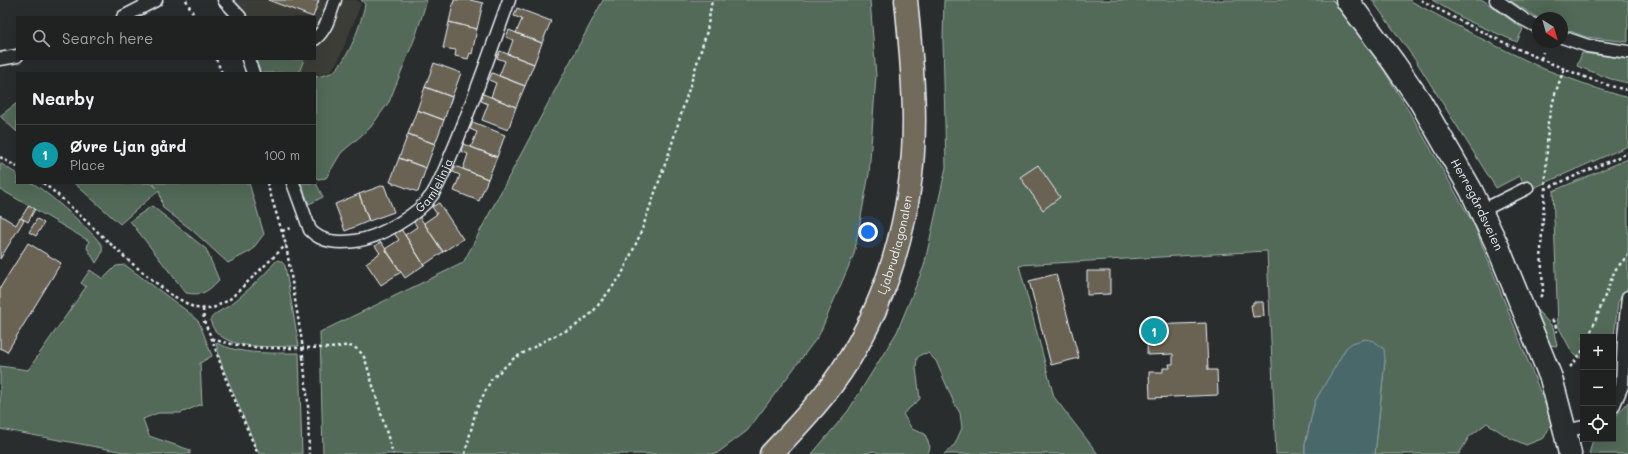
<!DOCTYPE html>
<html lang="en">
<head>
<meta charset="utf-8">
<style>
  :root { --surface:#202222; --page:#282a2a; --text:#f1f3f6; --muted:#a2a4a5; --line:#3d3f40; --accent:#8c9099 }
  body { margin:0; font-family:Mali,sans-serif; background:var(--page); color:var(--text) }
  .controls { position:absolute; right:12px; bottom:12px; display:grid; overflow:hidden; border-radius:0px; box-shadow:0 4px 16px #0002 }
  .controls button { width:36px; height:36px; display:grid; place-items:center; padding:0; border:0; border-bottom:1px solid var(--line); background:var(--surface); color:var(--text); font:20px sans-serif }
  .compass { position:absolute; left:1532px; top:12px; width:36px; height:36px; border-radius:50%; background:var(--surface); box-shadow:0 4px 16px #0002; rotate:143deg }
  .you { position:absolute; left:868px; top:232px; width:14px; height:14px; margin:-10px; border:3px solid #fff; border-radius:50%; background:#1a73e8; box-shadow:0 0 0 6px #1a73e833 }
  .badge { display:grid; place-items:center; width:26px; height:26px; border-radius:50%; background:var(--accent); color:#fff; font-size:13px; font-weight:700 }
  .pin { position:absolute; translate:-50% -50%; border:2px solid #fff; box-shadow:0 1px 4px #0006 }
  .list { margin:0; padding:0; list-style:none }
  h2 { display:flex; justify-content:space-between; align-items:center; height:52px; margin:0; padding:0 16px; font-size:17px }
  h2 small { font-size:13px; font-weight:400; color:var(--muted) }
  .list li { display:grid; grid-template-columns:26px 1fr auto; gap:12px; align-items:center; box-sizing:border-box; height:60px; padding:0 16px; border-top:1px solid var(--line) }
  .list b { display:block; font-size:15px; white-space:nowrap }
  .list p { margin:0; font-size:13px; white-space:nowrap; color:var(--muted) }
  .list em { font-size:13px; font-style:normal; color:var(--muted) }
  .icon { flex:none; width:22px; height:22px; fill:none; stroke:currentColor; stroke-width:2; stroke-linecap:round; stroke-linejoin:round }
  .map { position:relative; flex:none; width:1628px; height:454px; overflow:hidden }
  .search { position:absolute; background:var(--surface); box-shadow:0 4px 16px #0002; left:16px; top:16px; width:300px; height:44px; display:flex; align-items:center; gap:10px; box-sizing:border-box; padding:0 14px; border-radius:0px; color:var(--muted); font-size:15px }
  .panel { position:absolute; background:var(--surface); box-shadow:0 4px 16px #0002; left:16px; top:72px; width:300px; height:112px; border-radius:0px }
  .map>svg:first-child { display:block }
</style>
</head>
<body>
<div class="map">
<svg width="1628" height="454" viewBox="0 0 1628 454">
  <rect width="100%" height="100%" fill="#2a2d2e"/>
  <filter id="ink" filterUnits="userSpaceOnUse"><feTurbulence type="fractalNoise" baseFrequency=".025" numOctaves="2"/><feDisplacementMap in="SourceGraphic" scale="8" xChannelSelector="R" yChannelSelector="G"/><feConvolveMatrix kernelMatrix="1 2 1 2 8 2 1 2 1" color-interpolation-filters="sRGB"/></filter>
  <g filter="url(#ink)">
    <path fill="#3e3d39" d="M 216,0 L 356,0 L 361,4 L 339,59 L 329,73 L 315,75 L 315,73 L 300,72 L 304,59 L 315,59 L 315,17 L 232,17 Z"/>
    <path fill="#536b58" stroke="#9eaea8" d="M 361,0 L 427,0 L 416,35 L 389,102 L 370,128 L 341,153 L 326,178 L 318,179 L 315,177 L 315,77 C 321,76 328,75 333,72 C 349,59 361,24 365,4 Z
      M 603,0 L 870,0 L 876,76 L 869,174 L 854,254 L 819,335 L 747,431 L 716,454 L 323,454 L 320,332 L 463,263 Z
      M 944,0 L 1332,0 L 1358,27 L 1416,123 L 1475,227 L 1552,422 L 1544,438 L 1526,445 L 1508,437 L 1487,423 L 1469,437 L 1459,454 L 1375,454 L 1385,360 L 1322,390 L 1315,401 L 1305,445 L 1305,454 L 1276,454 L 1267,251 L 1019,265 L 1054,397 L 1098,454 L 944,454 L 955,444 L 962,428 L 960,413 L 954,403 L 936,361 L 928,353 L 922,354 L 917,358 L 916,368 L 920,399 L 903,414 L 912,429 L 925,434 L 930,447 L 928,454 L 881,454 L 874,451 L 863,454 L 812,454 L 848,411 L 897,332 L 924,266 L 946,167 L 943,39 Z
      M 1372,0 L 1409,0 L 1482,39 L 1544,69 L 1596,88 L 1621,96 L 1628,97 L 1628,146 L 1529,190 L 1519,176 L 1496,188 L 1416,61 Z
      M 1432,0 L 1483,0 L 1523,29 L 1517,42 L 1466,20 Z
      M 1509,0 L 1628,0 L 1628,42 L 1586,37 L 1562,28 L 1562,18 L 1538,18 Z
      M 1582,53 L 1628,59 L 1628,83 L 1611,79 L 1577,66 Z
      M 253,59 L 304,59 L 299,73 L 259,73 Z
      M 17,103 L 17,132 L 0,116 Z
      M 1628,159 L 1628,287 L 1618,302 L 1613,345 L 1613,337 L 1583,337 L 1583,359 L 1573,354 L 1558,326 L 1553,191 Z
      M 0,163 L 17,174 L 17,183 C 21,183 29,182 32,183 C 43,188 98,236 102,246 C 104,252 99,258 96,263 L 87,248 L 89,241 L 0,189 Z
      M 315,181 L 323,197 L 309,204 L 301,183 L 315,183 Z
      M 74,183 L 151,183 L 157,188 L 153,183 L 249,183 L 264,234 L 251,251 L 228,263 L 192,230 L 163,208 L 159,190 L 120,224 Z
      M 152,206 L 206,249 L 219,280 C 207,292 203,296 186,293 L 130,221 Z
      M 278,260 L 282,262 L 285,266 L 299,346 C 273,346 218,353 210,320 C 215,312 223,310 230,305 C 246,292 263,277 276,261 Z
      M 125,265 L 187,311 L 199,322 L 212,356 L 200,363 L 202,404 L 181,413 L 158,413 L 143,419 L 149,436 L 190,450 L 190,454 L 134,454 L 0,429 L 0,366 L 28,370 L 86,287 L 81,283 L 90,270 L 103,279 L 116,266 Z
      M 1534,307 L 1553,327 L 1557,346 L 1548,345 Z
      M 216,343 C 242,355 271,353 299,353 L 302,454 L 259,454 L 221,363 Z
      M 1628,402 L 1628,454 L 1589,454 L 1593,439 L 1613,439 L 1613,420 Z"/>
    <path fill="#49676b" stroke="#899ea3" d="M 1365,339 L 1374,341 L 1384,349 L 1385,360 L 1375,454 L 1305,454 L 1305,445 L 1315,401 L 1346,348 L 1352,343 Z"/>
    <path fill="#6b6353" stroke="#e8f1f8" d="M 268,0 L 319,0 L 313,17 Z
      M 454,0 L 470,0 L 483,3 L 477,29 L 449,22 Z
      M 517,8 L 551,21 L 542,43 L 516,33 L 522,19 L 514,16 Z
      M 449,22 L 477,29 L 472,54 L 470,53 L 468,59 L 455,56 L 456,50 L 443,48 Z
      M 509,30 L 542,43 L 534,64 L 508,54 L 513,40 L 506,37 Z
      M 500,51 L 534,64 L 525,86 L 499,76 L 505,61 L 497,58 Z
      M 434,63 L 461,73 L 452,97 L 425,87 Z
      M 492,73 L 525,86 L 516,107 L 491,97 L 496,83 L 489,80 Z
      M 425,87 L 452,97 L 444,120 L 417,110 Z
      M 483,94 L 516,107 L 508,130 L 482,120 L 488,104 L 481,101 Z
      M 417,110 L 444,120 L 435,144 L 408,134 Z
      M 473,122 L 505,135 L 497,157 L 471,147 L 477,132 L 470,129 Z
      M 408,134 L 435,144 L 426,168 L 399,158 Z
      M 463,144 L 497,157 L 488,179 L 463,169 L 468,154 L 461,151 Z
      M 399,158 L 426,168 L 418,192 L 390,182 Z
      M 1038,165 L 1060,197 L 1043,210 L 1020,177 Z
      M 455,166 L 488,179 L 479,201 L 454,191 L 460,175 L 453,172 Z
      M 384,185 L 394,212 L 369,221 L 359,194 Z
      M 359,194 L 369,221 L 345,231 L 335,204 Z
      M 439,203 L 463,239 L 443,252 L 424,223 L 437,214 L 432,207 Z
      M 29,205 L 35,209 L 28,222 L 21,218 Z
      M 0,215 L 16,225 L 20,218 L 24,220 L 0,259 Z
      M 419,216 L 443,252 L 424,265 L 405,235 L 417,227 L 413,220 Z
      M 37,219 L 44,223 L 36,236 L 29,232 Z
      M 401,229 L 424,265 L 405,278 L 385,249 L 399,240 L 394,233 Z
      M 381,242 L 401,272 L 381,285 L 366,263 L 380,253 L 375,246 Z
      M 28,243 L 61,263 L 7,352 L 0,348 L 0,288 Z
      M 1087,271 L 1110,271 L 1110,294 L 1087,295 Z
      M 1056,274 L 1079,358 L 1051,365 L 1029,281 Z
      M 1253,302 L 1263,302 L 1264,316 L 1253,317 L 1251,305 L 1253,305 Z
      M 1206,323 L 1208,370 L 1217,370 L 1218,395 L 1150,398 L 1149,372 L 1163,372 L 1163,368 L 1170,368 L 1169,364 L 1173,364 L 1173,354 L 1147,355 L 1148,325 Z"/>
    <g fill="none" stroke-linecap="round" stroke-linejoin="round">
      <defs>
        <g id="service">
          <path d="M 224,0 L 240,17"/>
          <path d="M 1496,0 L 1523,19 L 1538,27"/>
          <path d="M 123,17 L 156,0"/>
          <path d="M 1562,37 L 1588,46 L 1628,52"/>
          <path d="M 315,39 C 327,29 330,14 335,0"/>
          <path d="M 0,59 L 17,56"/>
          <path d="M 248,59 L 253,73"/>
          <path id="s1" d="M 293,183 L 310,230 C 322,243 339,243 355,241 C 379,238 418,215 432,195 C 441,181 447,164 454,148 C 474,100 491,50 509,0"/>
          <path d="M 1481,211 L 1527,188"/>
          <path d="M 1613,407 L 1622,386 L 1624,337 L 1628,297"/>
          <path d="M 1565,431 L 1583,427"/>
        </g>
        <g id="tertiary">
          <path id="s2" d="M 1347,0 L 1394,63 L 1420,101 L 1471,190 L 1498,247 L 1551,378 L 1565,431 L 1570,454"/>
        </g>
        <g id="primary">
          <path id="s3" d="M 771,454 C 792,432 813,410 831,386 C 887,311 914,213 914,121 C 914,81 910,40 906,0"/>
        </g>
      </defs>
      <use href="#service" stroke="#e8f1f8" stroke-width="15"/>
      <use href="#tertiary" stroke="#e8f1f8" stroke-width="25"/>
      <use href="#primary" stroke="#e8f1f8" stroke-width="25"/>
      <path stroke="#e8f1f8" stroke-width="2.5" stroke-dasharray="3 3" stroke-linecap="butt" d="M 186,0 L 195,17
        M 1421,0 C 1467,25 1513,48 1562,68 C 1583,76 1605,86 1628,90
        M 216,59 L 222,73
        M 1541,59 L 1543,52
        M 0,157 L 17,167
        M 43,183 L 57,194 L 129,261 L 170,294 L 195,308 L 211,309 L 229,300 L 286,245
        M 267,183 L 286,245 L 302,342
        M 1545,189 L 1628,153
        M 282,231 L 291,228
        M 1540,297 L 1543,293 L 1541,247 L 1546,174 L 1548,122 L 1555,94 L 1564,69
        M 203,309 L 204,321 L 212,339 L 225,377 L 258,454
        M 1552,320 L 1555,323 L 1557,332
        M 1589,337 L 1615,270 L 1628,255
        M 212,339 C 255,352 285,347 328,348 C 335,348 343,345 349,346 C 357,347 362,353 365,359 L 393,454
        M 303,357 L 308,403 L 309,454
        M 1570,367 L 1574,363 L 1583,350
        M 465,454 L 476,410 L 491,380 L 513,359 L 548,339 L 574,327 L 592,313 L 621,276 L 640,235 L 669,153 L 707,31 L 712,0"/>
      <use href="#service" stroke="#2a2d2e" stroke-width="12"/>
      <use href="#tertiary" stroke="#2a2d2e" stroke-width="22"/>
      <use href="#primary" stroke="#726b5a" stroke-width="22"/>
      <path stroke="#e8f1f8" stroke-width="2.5" stroke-dasharray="3 3" stroke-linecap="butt" d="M 302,342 L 303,357"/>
    </g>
  </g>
  <g text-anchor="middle" stroke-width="3.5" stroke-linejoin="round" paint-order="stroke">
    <g font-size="12" fill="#e8f1f8" stroke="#2a2d2e">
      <text dy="4" stroke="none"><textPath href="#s1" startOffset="199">Gamlelinja</textPath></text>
      <text dy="4" stroke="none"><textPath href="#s2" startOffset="243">Herregårdsveien</textPath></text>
      <text dy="4" stroke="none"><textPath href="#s3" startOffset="247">Ljabrudiagonalen</textPath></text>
    </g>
  </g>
</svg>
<div class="controls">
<button>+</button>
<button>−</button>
<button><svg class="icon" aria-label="locate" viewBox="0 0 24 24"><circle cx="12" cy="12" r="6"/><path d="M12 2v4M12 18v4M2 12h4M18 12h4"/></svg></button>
</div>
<svg class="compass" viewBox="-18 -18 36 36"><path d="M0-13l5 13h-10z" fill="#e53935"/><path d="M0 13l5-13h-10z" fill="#a2a4a5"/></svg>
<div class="you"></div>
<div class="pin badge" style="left:1154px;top:331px;background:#0f9aa8">1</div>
<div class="search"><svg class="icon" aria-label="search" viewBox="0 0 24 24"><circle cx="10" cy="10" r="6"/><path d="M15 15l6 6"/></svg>Search here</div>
<section class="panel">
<h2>Nearby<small></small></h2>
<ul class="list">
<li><span class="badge" style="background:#0f9aa8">1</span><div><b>Øvre Ljan gård</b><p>Place</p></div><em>100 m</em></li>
</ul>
</section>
</div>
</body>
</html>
